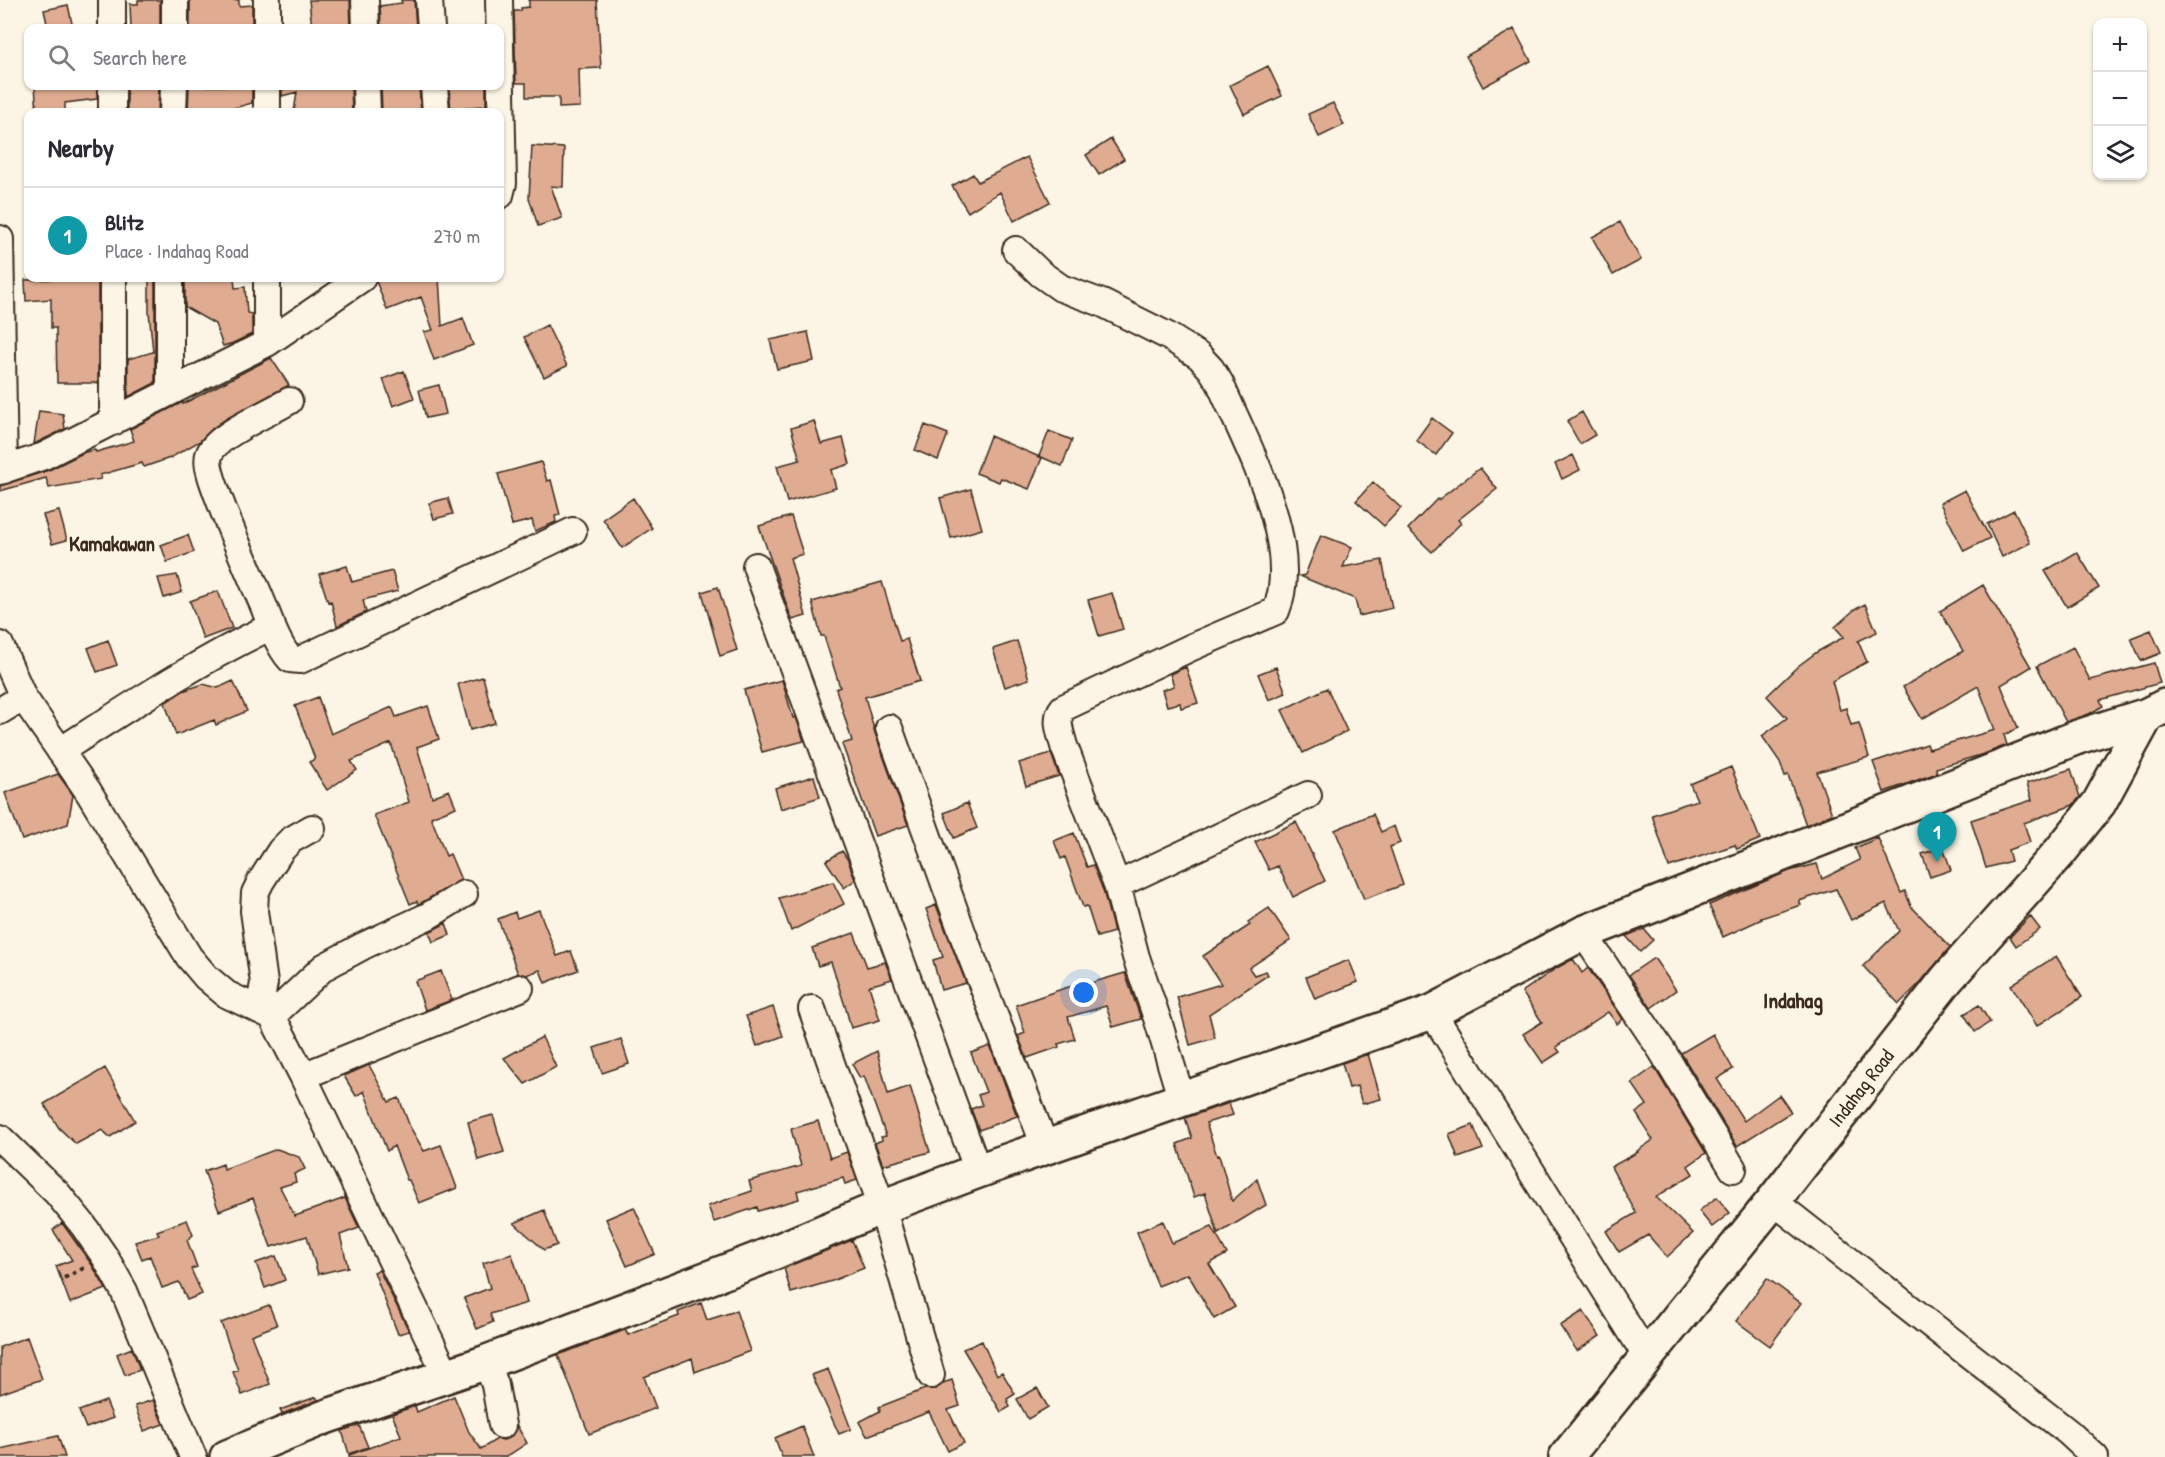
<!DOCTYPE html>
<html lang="en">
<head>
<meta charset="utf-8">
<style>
  :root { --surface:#fff; --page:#f2f2f3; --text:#2b2b33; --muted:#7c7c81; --line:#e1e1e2; --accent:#d93025 }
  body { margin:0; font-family:"Patrick Hand",sans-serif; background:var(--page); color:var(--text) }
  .controls { position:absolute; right:18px; top:18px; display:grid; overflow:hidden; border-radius:12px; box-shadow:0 2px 4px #0004 }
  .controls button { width:54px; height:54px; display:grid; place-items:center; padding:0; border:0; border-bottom:2px solid var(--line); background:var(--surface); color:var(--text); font:30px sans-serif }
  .you { position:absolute; left:1084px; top:993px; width:21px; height:21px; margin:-15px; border:4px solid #fff; border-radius:50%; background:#1a73e8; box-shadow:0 0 0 9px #1a73e833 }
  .badge { display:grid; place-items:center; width:39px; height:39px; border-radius:50%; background:var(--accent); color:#fff; font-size:20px; font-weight:700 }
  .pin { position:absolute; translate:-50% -50px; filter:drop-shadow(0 2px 3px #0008) }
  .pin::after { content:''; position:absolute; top:32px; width:21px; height:18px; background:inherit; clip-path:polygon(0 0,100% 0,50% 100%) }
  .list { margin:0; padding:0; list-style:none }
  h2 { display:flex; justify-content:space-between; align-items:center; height:78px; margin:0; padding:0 24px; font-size:26px }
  h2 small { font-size:20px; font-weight:400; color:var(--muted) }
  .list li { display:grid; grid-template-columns:39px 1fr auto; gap:18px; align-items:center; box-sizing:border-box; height:96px; padding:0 24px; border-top:2px solid var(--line) }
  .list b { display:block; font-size:22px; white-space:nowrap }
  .list p { margin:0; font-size:20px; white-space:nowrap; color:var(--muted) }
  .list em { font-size:20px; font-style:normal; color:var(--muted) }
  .icon { flex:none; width:33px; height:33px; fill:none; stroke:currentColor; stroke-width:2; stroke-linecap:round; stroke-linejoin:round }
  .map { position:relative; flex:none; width:2165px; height:1457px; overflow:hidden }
  .search { position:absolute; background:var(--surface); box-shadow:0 2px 4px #0004; left:24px; top:24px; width:480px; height:66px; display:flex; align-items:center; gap:15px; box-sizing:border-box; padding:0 21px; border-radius:12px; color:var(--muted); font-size:22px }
  .panel { position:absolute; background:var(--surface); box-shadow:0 2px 4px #0004; left:24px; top:108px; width:480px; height:174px; border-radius:12px }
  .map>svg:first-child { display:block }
</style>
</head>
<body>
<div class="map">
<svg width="2165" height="1457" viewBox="0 0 2165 1457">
  <rect width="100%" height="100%" fill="#fcf5e5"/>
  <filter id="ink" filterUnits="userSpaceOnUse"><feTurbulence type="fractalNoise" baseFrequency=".0167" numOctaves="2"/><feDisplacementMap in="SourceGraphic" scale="12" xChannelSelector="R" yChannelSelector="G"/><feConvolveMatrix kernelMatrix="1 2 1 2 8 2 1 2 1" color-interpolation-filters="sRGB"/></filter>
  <g filter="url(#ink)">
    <path fill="#dfac92" stroke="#3b2a1e" stroke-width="1.5" d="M 138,0 L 160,0 L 160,28 L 131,28 L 130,4 L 138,4 Z
      M 190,0 L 239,0 L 239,6 L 252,5 L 252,27 L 190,28 Z
      M 309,0 L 350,0 L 351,28 L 312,28 Z
      M 401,0 L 414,0 L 416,28 L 381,28 L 380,6 L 402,3 Z
      M 529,0 L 597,0 L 601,68 L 579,69 L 580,107 L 559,108 L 559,97 L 526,97 L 526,83 L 516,83 L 514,11 L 521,11 L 521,8 L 529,7 Z
      M 68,5 L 73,28 L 48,28 L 44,10 Z
      M 1514,29 L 1531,61 L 1483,87 L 1466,56 Z
      M 1268,66 L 1282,96 L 1244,114 L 1230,85 Z
      M 35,86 L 97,86 L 97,99 L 65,103 L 65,112 L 37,112 Z
      M 127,86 L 159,86 L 158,112 L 127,112 Z
      M 189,86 L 252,86 L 252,103 L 234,108 L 234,112 L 188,112 Z
      M 282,86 L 351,86 L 352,112 L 294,112 L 297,92 L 282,96 Z
      M 381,86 L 419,86 L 421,112 L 382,112 Z
      M 486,86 L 486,106 L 467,107 L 467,112 L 451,112 L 449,87 Z
      M 1333,103 L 1344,125 L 1319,137 L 1308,114 Z
      M 1111,139 L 1124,159 L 1099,175 L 1086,155 Z
      M 532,146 L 564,148 L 563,187 L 551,186 L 562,218 L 538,226 L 529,198 Z
      M 1027,157 L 1050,202 L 1014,221 L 1000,192 L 968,212 L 952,186 L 973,174 L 978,182 Z
      M 1620,222 L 1641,260 L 1613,275 L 1592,237 Z
      M 98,278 L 98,383 L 57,383 L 56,328 L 51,328 L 51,299 L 26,301 L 25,280 Z
      M 149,278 L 155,278 L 155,383 L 128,397 L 128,359 L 153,352 L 149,312 Z
      M 185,278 L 234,278 L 235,288 L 245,287 L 247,313 L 252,314 L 252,334 L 233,343 L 223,346 L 215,324 L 185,307 Z
      M 377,278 L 439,278 L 442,326 L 463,318 L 473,345 L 434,360 L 424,332 L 433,330 L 421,297 L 387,310 L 376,281 Z
      M 547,325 L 567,366 L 544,377 L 524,337 Z
      M 808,332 L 814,361 L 777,369 L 770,340 Z
      M 271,358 L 289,385 L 226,419 L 213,428 L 200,441 L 170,458 L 144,467 L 142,463 L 100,475 L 101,479 L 49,488 L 46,478 L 0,491 L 0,486 L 49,470 L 85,452 L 95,450 L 96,452 L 134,441 L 130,429 L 183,402 L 183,404 Z
      M 404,371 L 414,398 L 393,406 L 383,379 Z
      M 439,385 L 446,414 L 426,418 L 419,390 Z
      M 39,411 L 63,414 L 65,429 L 34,444 Z
      M 1582,412 L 1595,435 L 1580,444 L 1567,421 Z
      M 1432,418 L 1452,433 L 1436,455 L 1416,440 Z
      M 814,421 L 821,444 L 843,438 L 850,464 L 831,470 L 836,488 L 787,502 L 777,466 L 800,460 L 791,428 Z
      M 925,425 L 948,434 L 938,460 L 915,450 Z
      M 1049,431 L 1072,440 L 1062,466 L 1039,456 Z
      M 990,436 L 1042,458 L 1029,489 L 1001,478 L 999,482 L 976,473 Z
      M 1573,455 L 1580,470 L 1562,479 L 1555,464 Z
      M 541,462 L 547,481 L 551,480 L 560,515 L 555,516 L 556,522 L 535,531 L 532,520 L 512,525 L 498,474 Z
      M 1480,468 L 1497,489 L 1458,520 L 1461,523 L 1432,552 L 1408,529 L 1437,499 L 1438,500 Z
      M 1373,482 L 1401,508 L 1384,526 L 1356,501 Z
      M 971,489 L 982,529 L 951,538 L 940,498 Z
      M 1965,490 L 1990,538 L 1964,551 L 1940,503 Z
      M 448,498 L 453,514 L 434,519 L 429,503 Z
      M 633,498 L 652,528 L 622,548 L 603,519 Z
      M 2014,510 L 2030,543 L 2002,557 L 1987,524 Z
      M 59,511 L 67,540 L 52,544 L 43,515 Z
      M 791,516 L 803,554 L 790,558 L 806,616 L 792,620 L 759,526 Z
      M 188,535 L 194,552 L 167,562 L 161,545 Z
      M 1321,535 L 1352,547 L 1343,567 L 1382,560 L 1392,608 L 1359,616 L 1355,599 L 1300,576 L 1305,575 Z
      M 2077,552 L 2099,588 L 2067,607 L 2045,571 Z
      M 347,566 L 352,582 L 392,571 L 398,591 L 363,600 L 366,612 L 337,626 L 331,601 L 328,602 L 319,574 Z
      M 177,575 L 182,592 L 164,598 L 158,578 Z
      M 882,582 L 900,641 L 907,639 L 920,681 L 865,697 L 875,733 L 908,825 L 875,836 L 842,744 L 852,741 L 836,689 L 840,687 L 824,636 L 821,636 L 812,602 Z
      M 1983,585 L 2031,667 L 2001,685 L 2018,728 L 2004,735 L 2007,745 L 1984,754 L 1936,768 L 1937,773 L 1884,792 L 1873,762 L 1927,744 L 1929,749 L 1995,730 L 1978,686 L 1922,719 L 1903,687 L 1963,651 L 1940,611 Z
      M 718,587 L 737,650 L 720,656 L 702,592 Z
      M 218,591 L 232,628 L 203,639 L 190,601 Z
      M 1112,593 L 1123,629 L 1099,636 L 1088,600 Z
      M 1865,604 L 1877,632 L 1858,641 L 1867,662 L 1832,681 L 1840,710 L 1846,708 L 1851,725 L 1859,723 L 1869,757 L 1817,772 L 1832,814 L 1806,825 L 1788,775 L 1785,776 L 1780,762 L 1762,736 L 1787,718 L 1767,696 L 1798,666 L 1817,652 L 1844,637 L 1835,627 L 1854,610 Z
      M 2151,630 L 2161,653 L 2141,661 L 2131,638 Z
      M 108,640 L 117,665 L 97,672 L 88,648 Z
      M 1017,641 L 1029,679 L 1005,687 L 993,649 Z
      M 2073,647 L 2090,680 L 2154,663 L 2160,683 L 2100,700 L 2103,706 L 2089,714 L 2066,722 L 2037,666 Z
      M 1186,667 L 1198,703 L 1181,708 L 1180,703 L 1167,706 L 1162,690 L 1174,686 L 1170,674 Z
      M 1276,667 L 1286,693 L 1269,700 L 1258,674 Z
      M 483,677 L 495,723 L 470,730 L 458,684 Z
      M 782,680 L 793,718 L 796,717 L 804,741 L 762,752 L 744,690 Z
      M 233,681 L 247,711 L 216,725 L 214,720 L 176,735 L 165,703 L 183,691 L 203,684 L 218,688 Z
      M 1327,688 L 1347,731 L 1303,753 L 1282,710 Z
      M 318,697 L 331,734 L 392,707 L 396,717 L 428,706 L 439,739 L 417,747 L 432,797 L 449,790 L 456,807 L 431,817 L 446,856 L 450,854 L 461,880 L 421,903 L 418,904 L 417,901 L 410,904 L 374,815 L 409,802 L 391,743 L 351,761 L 357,770 L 327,790 L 309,762 L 315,759 L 295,706 Z
      M 1051,753 L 1059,776 L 1026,786 L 1019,763 Z
      M 1731,767 L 1760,839 L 1737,849 L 1735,845 L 1669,867 L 1652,815 L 1697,800 L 1690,784 Z
      M 2071,769 L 2080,797 L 2073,805 L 2024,823 L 2030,842 L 2008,850 L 2011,861 L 1986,868 L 1971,820 L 2032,800 L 2027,783 Z
      M 58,774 L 73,795 L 68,824 L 22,840 L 5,793 Z
      M 814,776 L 820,797 L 781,809 L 775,788 Z
      M 967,803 L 977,828 L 954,838 L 944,813 Z
      M 1373,814 L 1381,832 L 1394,826 L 1400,843 L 1390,847 L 1403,885 L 1364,899 L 1335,830 Z
      M 1296,822 L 1325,881 L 1293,897 L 1278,866 L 1269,870 L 1255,842 Z
      M 1074,833 L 1087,867 L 1093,865 L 1103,890 L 1114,932 L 1097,937 L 1087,906 L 1083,907 L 1065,857 L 1061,859 L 1054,841 Z
      M 1878,838 L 1901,893 L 1905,891 L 1911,906 L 1950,947 L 1919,984 L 1899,1004 L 1863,966 L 1899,931 L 1886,903 L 1851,920 L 1836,889 L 1799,901 L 1801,905 L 1761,918 L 1762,919 L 1723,937 L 1709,905 L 1789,871 L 1817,864 L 1822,879 L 1860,860 L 1855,848 Z
      M 1943,847 L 1951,870 L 1930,877 L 1922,854 Z
      M 842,851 L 848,860 L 855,880 L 844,888 L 826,861 Z
      M 833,882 L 844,904 L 791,931 L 779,898 Z
      M 936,905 L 966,983 L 941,990 L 933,960 L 943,957 L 926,909 Z
      M 1269,908 L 1291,940 L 1249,968 L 1254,975 L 1266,971 L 1268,975 L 1209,1014 L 1215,1038 L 1190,1045 L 1177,997 L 1221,984 L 1203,956 L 1250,925 L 1248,922 Z
      M 539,910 L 557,956 L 571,951 L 578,970 L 545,983 L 540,970 L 526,975 L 518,974 L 498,919 L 515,912 L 517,918 Z
      M 2030,916 L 2040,929 L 2016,946 L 2010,937 Z
      M 446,923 L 450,935 L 433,942 L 429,932 Z
      M 1644,929 L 1653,940 L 1640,952 L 1626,936 Z
      M 854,933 L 867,967 L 885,962 L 892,979 L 869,986 L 880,1020 L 851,1028 L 846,1009 L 831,962 L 818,966 L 812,948 Z
      M 2056,956 L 2082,997 L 2037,1026 L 2011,985 Z
      M 1654,958 L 1676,990 L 1651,1008 L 1629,975 Z
      M 1573,959 L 1582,973 L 1588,968 L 1623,1019 L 1617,1024 L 1608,1012 L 1556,1047 L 1560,1052 L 1543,1063 L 1523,1034 L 1542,1022 L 1522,992 L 1555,969 Z
      M 1349,960 L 1358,982 L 1315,999 L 1306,977 Z
      M 441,971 L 452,1000 L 425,1010 L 415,981 Z
      M 1125,973 L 1141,1019 L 1113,1027 L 1106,1006 L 1068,1017 L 1075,1039 L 1058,1044 L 1059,1047 L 1027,1058 L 1018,1036 L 1025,1033 L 1016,1005 L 1065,988 L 1077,985 L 1077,987 Z
      M 1979,1005 L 1990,1022 L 1975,1032 L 1964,1014 Z
      M 773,1007 L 783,1036 L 757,1046 L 746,1016 Z
      M 1713,1034 L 1733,1069 L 1717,1079 L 1744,1121 L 1779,1095 L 1791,1112 L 1737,1146 L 1681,1053 Z
      M 542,1037 L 556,1067 L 525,1084 L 504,1058 Z
      M 621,1039 L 629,1064 L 602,1073 L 594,1048 Z
      M 990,1046 L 1017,1116 L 979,1130 L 971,1109 L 982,1105 L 978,1095 L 986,1092 L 971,1053 Z
      M 877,1051 L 888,1094 L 910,1086 L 930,1152 L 883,1165 L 875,1143 L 882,1140 L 881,1137 L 886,1136 L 864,1076 L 860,1078 L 852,1064 Z
      M 1368,1054 L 1381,1099 L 1362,1104 L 1357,1086 L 1349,1088 L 1342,1063 Z
      M 369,1065 L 389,1102 L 399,1098 L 410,1127 L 424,1151 L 441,1145 L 457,1188 L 419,1203 L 409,1180 L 407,1180 L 394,1146 L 387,1151 L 364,1091 L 356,1096 L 344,1076 Z
      M 1654,1067 L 1706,1153 L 1688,1166 L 1693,1174 L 1656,1197 L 1693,1233 L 1667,1257 L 1648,1235 L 1619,1252 L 1606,1231 L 1636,1213 L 1611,1167 L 1638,1152 L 1637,1151 L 1653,1140 L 1636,1113 L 1647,1105 L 1632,1083 Z
      M 105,1068 L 135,1121 L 110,1137 L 102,1130 L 76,1144 L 59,1128 L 44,1104 Z
      M 1229,1103 L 1233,1115 L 1206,1123 L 1217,1156 L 1219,1155 L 1232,1201 L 1257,1179 L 1266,1205 L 1218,1234 L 1205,1193 L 1194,1197 L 1177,1144 L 1192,1138 L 1185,1118 Z
      M 493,1115 L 504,1152 L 478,1160 L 468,1122 Z
      M 818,1121 L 830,1158 L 847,1152 L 857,1180 L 845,1184 L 843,1178 L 797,1191 L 799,1199 L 758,1211 L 757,1207 L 714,1222 L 708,1206 L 752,1191 L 749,1181 L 801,1166 L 791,1129 Z
      M 1473,1125 L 1483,1149 L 1458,1158 L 1449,1134 Z
      M 277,1149 L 299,1157 L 305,1169 L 294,1174 L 296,1182 L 280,1187 L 295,1216 L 345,1198 L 359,1228 L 340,1235 L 348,1267 L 318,1274 L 307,1236 L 271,1247 L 253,1198 L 219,1211 L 204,1171 L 223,1164 L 224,1169 Z
      M 1717,1197 L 1730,1213 L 1712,1227 L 1699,1211 Z
      M 634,1207 L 655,1254 L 627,1266 L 606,1219 Z
      M 544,1210 L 557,1245 L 544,1250 L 514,1223 Z
      M 187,1220 L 193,1235 L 187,1240 L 197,1267 L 191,1269 L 202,1294 L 187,1300 L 179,1282 L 162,1288 L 150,1256 L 142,1259 L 135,1242 L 159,1235 L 157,1231 Z
      M 1163,1221 L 1172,1243 L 1212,1227 L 1227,1254 L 1209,1264 L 1235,1307 L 1214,1319 L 1188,1274 L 1158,1286 L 1137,1232 Z
      M 62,1223 L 92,1265 L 106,1289 L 70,1303 L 56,1266 L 72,1260 L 53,1230 Z
      M 852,1240 L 864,1268 L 832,1281 L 791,1293 L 784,1268 Z
      M 512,1254 L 527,1303 L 490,1314 L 493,1322 L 477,1329 L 464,1298 L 490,1288 L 483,1263 Z
      M 276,1256 L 285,1280 L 265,1288 L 256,1263 Z
      M 379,1270 L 409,1331 L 398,1334 L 374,1272 Z
      M 1767,1278 L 1801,1303 L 1770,1346 L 1736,1321 Z
      M 701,1303 L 707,1320 L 736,1311 L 750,1351 L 695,1372 L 692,1358 L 644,1377 L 656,1408 L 589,1434 L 558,1355 L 625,1330 L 628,1335 L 679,1316 L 678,1312 Z
      M 269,1305 L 277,1325 L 251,1335 L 270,1384 L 242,1395 L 233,1372 L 238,1370 L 221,1323 Z
      M 1583,1311 L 1600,1336 L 1577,1351 L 1560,1326 Z
      M 27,1337 L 42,1379 L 0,1394 L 0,1347 Z
      M 982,1341 L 997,1375 L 1002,1372 L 1015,1394 L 1007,1399 L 1010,1407 L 1001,1412 L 963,1349 Z
      M 132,1348 L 140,1370 L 125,1375 L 117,1354 Z
      M 828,1369 L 851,1429 L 839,1434 L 812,1375 Z
      M 952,1380 L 960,1406 L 948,1410 L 964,1443 L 948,1451 L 929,1412 L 867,1436 L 859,1422 L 880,1411 L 879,1407 L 925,1389 L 936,1389 L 943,1383 Z
      M 1037,1388 L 1048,1407 L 1028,1419 L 1017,1399 Z
      M 454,1396 L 469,1432 L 481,1449 L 497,1439 L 504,1440 L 511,1437 L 517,1426 L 527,1443 L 506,1457 L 349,1457 L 349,1455 L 401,1436 L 392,1414 L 415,1406 L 417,1412 Z
      M 316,1397 L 318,1400 L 282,1414 L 280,1410 Z
      M 153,1400 L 163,1424 L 144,1431 L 135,1406 Z
      M 106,1401 L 113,1418 L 86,1428 L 79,1411 Z
      M 359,1425 L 368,1447 L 349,1454 L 342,1431 Z
      M 802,1426 L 814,1457 L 782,1457 L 775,1438 Z
      M 58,1436 L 65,1457 L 0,1457 L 0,1449 Z"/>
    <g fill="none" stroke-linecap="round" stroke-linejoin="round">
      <defs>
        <path id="minor" d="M 112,0 L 112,28
          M 365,0 L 366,28
          M 429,0 L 431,28
          M 499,0 L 503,183 L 500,195
          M 175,28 L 175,0
          M 267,28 L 267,0
          M 112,86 L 112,112
          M 366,86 L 367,112
          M 434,86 L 436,112
          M 173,112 L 174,86
          M 267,112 L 267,86
          M 0,239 L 4,470
          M 1016,250 L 1041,274 L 1061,288 L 1102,303 L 1168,336 L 1199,356 L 1211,369 L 1220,383 C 1246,445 1303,544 1276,611 L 1192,647 L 1063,708 C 1054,719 1061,734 1064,746 L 1117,885 L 1136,957 L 1159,1024 L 1182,1101
          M 113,278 L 113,422
          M 170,278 L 170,391
          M 267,343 L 267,278
          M 289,401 C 271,412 217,435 210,453 C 206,460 210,472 212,479 C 226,521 245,562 262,602 C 270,621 277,644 290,659 L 300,660 L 573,531
          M 0,471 L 44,456 L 267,343 L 362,278
          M 756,566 L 978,1171
          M 0,645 L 23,697 L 88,791 L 189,957 L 206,977 L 226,994 L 272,1016 L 303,1076 L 447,1376
          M 0,711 L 23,697
          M 889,728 L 965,940 L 1045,1146
          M 60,751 C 129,707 198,661 272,626
          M 1117,885 L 1308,795
          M 1583,933 L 1662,1051 L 1733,1169
          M 812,1009 L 882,1207 L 931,1375
          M 259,1010 L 264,983 L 254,911 L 255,893 L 261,881 L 281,850 L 291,840 L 312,828
          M 1432,1012 L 1647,1357
          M 272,1016 L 324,967 L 363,946 L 428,916 L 464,894
          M 303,1076 L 520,988
          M 0,1138 L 57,1193 L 83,1225 L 105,1257 L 124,1291 L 193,1457
          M 1773,1201 L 2068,1432 L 2095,1457
          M 487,1362 L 495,1385 L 502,1425"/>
        <path id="major" d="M 227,1457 L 325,1417 L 487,1362 L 756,1260 L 882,1207 L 978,1171 L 1432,1012 L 1583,933 L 2078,737 L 2147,715 L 2165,706
          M 1566,1457 L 1773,1201 L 1947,979 L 2059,853 L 2099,803 L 2147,715"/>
      </defs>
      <use href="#minor" stroke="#3b2a1e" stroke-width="30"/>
      <use href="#major" stroke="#3b2a1e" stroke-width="38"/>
      <path stroke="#3b2a1e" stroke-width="4" stroke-dasharray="4.5 4.5" stroke-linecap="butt" d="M 64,1278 L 86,1267"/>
      <use href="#minor" stroke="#fcf5e5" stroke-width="26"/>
      <use href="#major" stroke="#fcf5e5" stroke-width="33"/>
    </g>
  </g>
  <g text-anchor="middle" stroke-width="4.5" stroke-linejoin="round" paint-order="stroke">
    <g font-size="20" fill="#3b2a1e" stroke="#fcf5e5">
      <text transform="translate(1861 1088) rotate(-52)" y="7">Indahag Road</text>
    </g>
    <g font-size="21" font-weight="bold" fill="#3b2a1e" stroke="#fcf5e5">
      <text x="112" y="551">Kamakawan</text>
    </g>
    <g font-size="22" font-weight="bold" fill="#3b2a1e" stroke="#fcf5e5">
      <text x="1793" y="1008">Indahag</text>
    </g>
  </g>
</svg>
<div class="controls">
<button>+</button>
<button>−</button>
<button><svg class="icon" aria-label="layers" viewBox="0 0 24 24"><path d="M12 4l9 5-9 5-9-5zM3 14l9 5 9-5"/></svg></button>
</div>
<div class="you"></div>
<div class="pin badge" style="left:1937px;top:862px;background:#0f9aa8">1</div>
<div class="search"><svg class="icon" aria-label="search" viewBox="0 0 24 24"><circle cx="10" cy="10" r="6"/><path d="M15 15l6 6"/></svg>Search here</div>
<section class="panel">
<h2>Nearby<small></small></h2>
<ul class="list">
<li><span class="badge" style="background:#0f9aa8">1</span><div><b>Blitz</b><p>Place · Indahag Road</p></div><em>270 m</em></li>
</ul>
</section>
</div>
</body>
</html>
